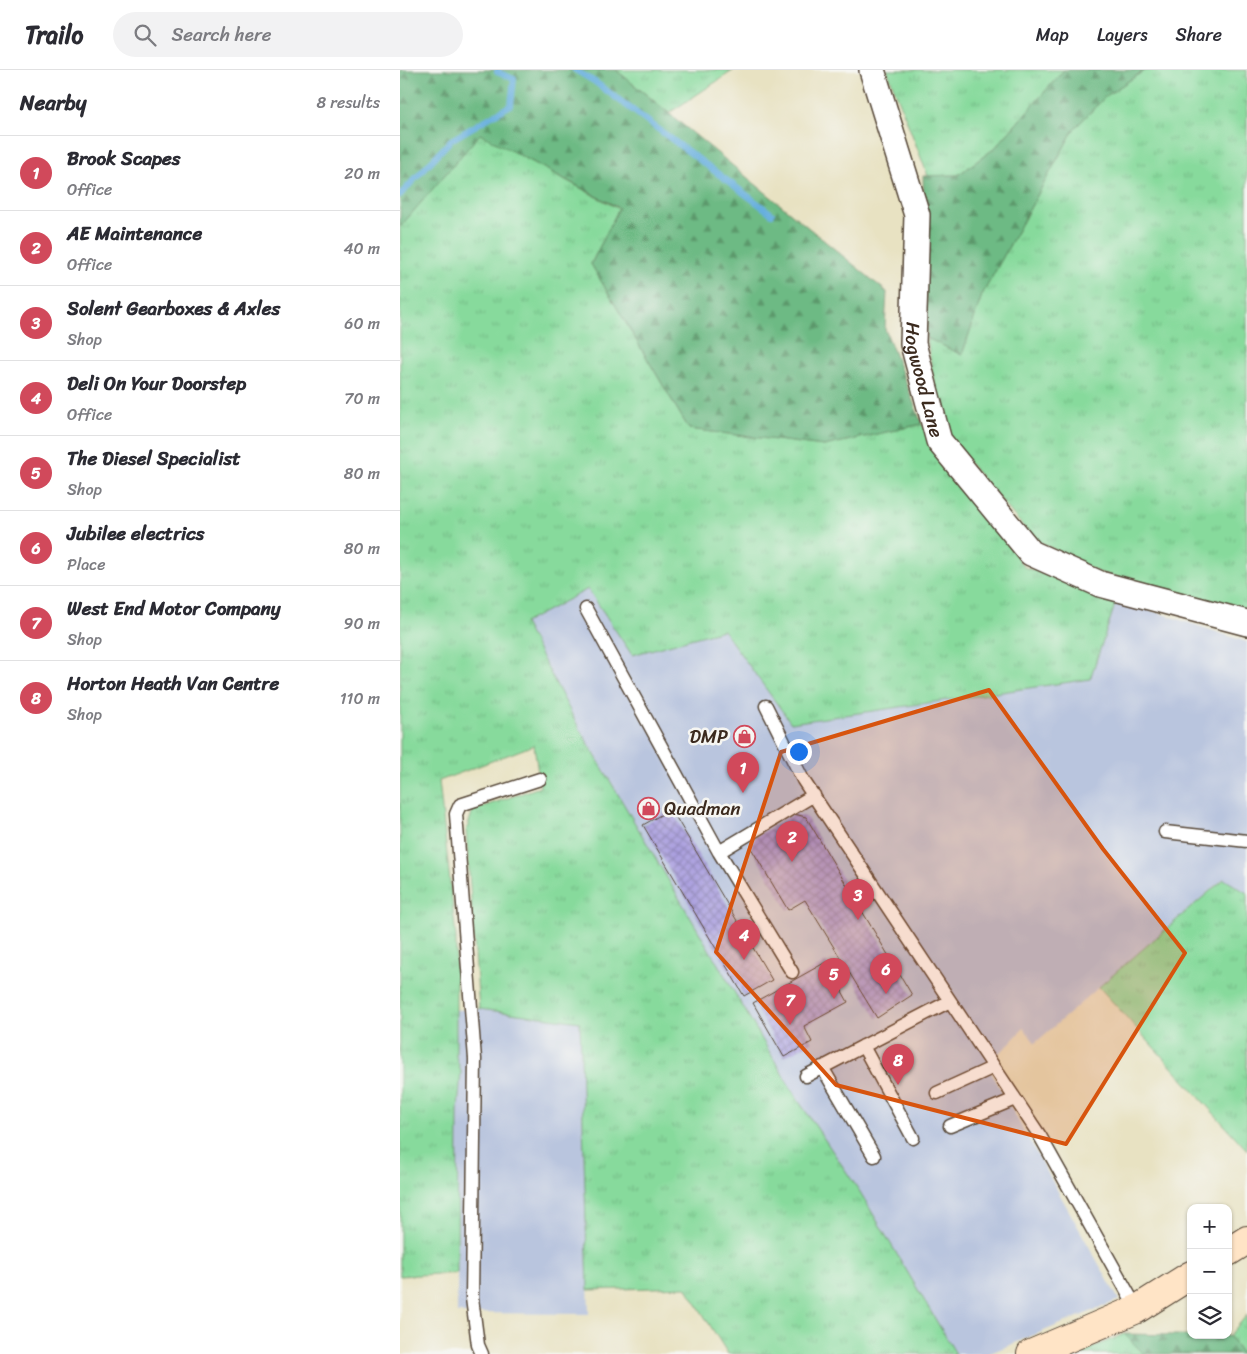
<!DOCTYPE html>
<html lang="en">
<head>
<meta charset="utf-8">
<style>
  :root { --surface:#fff; --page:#f2f2f3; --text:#2b2b33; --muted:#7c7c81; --line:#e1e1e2; --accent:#d1495b }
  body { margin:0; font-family:Sriracha,sans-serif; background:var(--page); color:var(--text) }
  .controls { position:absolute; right:15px; bottom:15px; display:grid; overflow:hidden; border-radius:10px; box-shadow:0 1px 4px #0004 }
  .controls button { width:45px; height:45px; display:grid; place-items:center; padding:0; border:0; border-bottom:1px solid var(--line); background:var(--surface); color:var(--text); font:25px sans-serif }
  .you { position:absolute; left:398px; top:681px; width:18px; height:18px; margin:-12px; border:4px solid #fff; border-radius:50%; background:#1a73e8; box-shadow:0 0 0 8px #1a73e833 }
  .badge { display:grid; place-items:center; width:32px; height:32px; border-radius:50%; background:var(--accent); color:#fff; font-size:16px; font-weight:700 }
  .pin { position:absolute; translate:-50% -41px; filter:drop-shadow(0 1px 2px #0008) }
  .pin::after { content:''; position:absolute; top:26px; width:18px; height:15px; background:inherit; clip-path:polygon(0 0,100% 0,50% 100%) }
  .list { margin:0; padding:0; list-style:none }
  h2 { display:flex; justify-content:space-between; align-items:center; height:65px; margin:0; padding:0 20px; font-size:21px }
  h2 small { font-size:16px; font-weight:400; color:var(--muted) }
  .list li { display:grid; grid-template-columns:32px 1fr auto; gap:15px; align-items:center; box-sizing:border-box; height:75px; padding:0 20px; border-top:1px solid var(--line) }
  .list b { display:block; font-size:19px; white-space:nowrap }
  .list p { margin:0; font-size:16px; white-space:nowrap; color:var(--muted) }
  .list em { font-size:16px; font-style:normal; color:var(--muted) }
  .icon { flex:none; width:28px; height:28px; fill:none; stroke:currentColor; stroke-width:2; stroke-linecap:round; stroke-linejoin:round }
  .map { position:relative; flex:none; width:847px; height:1284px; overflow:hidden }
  header { display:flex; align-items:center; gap:30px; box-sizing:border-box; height:70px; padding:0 25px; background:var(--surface); border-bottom:1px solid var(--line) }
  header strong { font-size:24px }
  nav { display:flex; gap:28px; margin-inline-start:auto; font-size:18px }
  .search { width:350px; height:45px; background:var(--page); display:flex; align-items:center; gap:12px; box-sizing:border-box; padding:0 18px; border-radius:28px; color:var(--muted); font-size:19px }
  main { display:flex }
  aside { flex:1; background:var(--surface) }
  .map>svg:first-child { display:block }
</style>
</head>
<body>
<header>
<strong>Trailo</strong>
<div class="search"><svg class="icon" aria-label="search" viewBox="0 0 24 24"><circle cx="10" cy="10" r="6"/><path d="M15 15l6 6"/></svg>Search here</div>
<nav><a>Map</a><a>Layers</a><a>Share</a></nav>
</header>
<main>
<aside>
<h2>Nearby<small>8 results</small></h2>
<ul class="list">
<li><span class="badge">1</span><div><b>Brook Scapes</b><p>Office</p></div><em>20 m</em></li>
<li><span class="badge">2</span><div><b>AE Maintenance</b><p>Office</p></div><em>40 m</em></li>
<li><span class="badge">3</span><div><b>Solent Gearboxes &amp; Axles</b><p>Shop</p></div><em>60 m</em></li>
<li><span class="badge">4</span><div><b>Deli On Your Doorstep</b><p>Office</p></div><em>70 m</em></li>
<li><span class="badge">5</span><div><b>The Diesel Specialist</b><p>Shop</p></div><em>80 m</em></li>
<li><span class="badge">6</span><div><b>Jubilee electrics</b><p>Place</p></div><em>80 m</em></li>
<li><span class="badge">7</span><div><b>West End Motor Company</b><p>Shop</p></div><em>90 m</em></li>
<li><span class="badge">8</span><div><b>Horton Heath Van Centre</b><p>Shop</p></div><em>110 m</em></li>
</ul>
</aside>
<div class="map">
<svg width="847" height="1284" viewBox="0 0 847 1284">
  <defs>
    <pattern id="grass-tufts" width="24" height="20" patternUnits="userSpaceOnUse" patternTransform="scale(1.25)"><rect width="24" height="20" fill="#87da9c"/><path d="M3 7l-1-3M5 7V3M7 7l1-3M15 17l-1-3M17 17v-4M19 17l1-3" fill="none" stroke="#75bb86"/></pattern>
    <pattern id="forest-firs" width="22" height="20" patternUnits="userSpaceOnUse" patternTransform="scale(1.25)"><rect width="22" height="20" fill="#6dba84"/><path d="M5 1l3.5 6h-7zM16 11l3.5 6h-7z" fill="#5b976b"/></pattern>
    <pattern id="building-cross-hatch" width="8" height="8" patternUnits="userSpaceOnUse" patternTransform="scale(1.25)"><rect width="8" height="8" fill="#a69ade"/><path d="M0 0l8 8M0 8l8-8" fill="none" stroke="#887eb3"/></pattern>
  </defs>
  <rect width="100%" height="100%" fill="#f6f6f2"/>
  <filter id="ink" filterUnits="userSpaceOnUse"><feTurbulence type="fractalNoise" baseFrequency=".02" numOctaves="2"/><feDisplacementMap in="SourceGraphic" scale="10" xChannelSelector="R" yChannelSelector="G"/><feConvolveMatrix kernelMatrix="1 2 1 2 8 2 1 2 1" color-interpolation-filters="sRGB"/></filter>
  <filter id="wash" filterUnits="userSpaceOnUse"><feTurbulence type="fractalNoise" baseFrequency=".0096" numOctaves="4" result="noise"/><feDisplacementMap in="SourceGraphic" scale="20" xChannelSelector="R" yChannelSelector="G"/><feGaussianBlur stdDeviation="1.12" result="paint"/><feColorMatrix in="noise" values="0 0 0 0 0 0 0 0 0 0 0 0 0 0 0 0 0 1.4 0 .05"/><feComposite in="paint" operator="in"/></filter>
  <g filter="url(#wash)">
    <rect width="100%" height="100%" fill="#e8e2c2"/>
    <path fill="#b9c5de" d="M 188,519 L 232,584 L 323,560 L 391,653 L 717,529 L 847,572 L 847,823 L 823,809 L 635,973 L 624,958 L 604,979 L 586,993 L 719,1230 L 588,1284 L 556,1284 L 460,1122 L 396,1027 L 179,658 L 124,553 Z
      M 79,939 L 180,952 L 189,1244 L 57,1243 L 58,1039 L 61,1001 L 56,987 L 56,940 Z"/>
    <path fill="url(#grass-tufts)" stroke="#61825d" d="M 216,0 L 334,0 L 269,43 Z
      M 487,0 L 664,0 L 595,78 L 558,105 L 528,106 Z
      M 745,0 L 847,0 L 847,544 L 698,502 L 634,469 L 541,360 L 527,268 L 562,285 L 582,225 L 674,59 L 706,26 Z
      M 79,63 L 219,139 L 191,194 L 289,359 L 424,376 L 522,354 L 624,497 L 717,529 L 690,609 L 391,653 L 323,560 L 232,585 L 188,519 L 124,553 L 179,658 L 396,1027 L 460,1122 L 556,1284 L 328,1284 L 286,1217 L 188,1220 L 180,952 L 79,939 L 66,761 L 73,740 L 140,717 L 134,675 L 39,711 L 56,867 L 56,987 L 61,1001 L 58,1039 L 57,1203 L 0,1206 L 0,157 Z
      M 824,809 L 847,823 L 847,1080 L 699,917 Z
      M 847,1245 L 847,1284 L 842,1284 L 829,1266 Z
      M 724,1264 L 744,1284 L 678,1284 Z"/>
    <path fill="url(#forest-firs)" stroke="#547251" d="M 0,0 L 216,0 L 487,222 L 485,259 L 522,354 L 424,376 L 289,359 L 191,194 L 219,138 L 80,64 L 0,157 Z
      M 664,0 L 745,0 L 706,26 L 674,59 L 582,225 L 562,285 L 527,268 L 523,106 L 558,105 L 595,78 Z
      M 724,1264 L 829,1266 L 842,1284 L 744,1284 Z"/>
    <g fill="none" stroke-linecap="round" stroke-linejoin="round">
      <path stroke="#66afde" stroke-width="6" d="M 175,0 L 195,12 L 372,144
        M 0,125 L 51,70 L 111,35 L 114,9 L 97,2 L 98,0"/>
    </g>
    <g id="blocks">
      <path fill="url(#building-cross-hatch)" d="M 271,739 L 372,910 L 344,926 L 243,755 Z
        M 394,744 L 406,747 L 512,925 L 477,948 L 405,830 L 388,840 L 351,778 L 355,767 Z
        M 426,892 L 448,932 L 404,956 L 412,972 L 384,987 L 353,933 Z"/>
    </g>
  </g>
  <g filter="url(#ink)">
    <use href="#blocks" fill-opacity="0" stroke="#554637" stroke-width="1"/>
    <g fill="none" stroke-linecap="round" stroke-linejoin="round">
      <defs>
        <path id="lane" d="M 186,539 L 319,782 L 414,725
          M 366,636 L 403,710 L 640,1066 L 737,1239
          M 765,762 L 847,771
          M 319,782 L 392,902
          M 463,976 L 513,1068
          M 422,997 L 474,1086
          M 406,1006 L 550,931
          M 537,1023 L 594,997
          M 550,1056 L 615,1029
          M 82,1284 L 78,1275 L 72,1228 L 75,989 L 56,744 L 60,735 L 140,709"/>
        <g id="street">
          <path id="s1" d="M 472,0 L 517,145 L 513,274 L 539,371 L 631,483 L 700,514 L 847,553"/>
        </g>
        <path id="secondary" d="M 828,1182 L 847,1170
          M 631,1284 L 737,1239 L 791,1205"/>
      </defs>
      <use href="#lane" stroke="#554637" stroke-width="15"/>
      <use href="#street" stroke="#554637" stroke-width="28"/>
      <use href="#secondary" stroke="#554637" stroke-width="30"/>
      <use href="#lane" stroke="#fff" stroke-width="12"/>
      <use href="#street" stroke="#fff" stroke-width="25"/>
      <use href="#secondary" stroke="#ffe4c6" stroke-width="28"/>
    </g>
  </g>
  <path fill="#d7540e" fill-opacity="0.2" stroke="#d7540e" stroke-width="4" stroke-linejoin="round" d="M 589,620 L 703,779 L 785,883 L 666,1074 L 436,1015 L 316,882 L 381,682 Z"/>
  <defs>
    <symbol id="shop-ring" viewBox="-11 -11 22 22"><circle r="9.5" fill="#f6f6f2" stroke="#d1495b" stroke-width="1.5"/><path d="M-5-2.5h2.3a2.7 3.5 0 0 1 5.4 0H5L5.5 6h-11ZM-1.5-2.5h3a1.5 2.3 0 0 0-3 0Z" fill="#d1495b"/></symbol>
  </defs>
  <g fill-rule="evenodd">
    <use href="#shop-ring" x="332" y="654" width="25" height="25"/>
    <use href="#shop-ring" x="236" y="726" width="25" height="25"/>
  </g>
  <g text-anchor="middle" stroke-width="5" stroke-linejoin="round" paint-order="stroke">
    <g font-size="19" fill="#3b2a1e" stroke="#f6f6f2">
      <text dy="7" stroke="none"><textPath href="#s1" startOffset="318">Hogwood Lane</textPath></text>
    </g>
    <g font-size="19" fill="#3b2a1e" stroke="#f6f6f2" text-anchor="end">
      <text x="328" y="673">DMP</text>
      <text x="264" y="745" text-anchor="start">Quadman</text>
    </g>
  </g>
</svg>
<div class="controls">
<button>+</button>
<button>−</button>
<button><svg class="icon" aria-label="layers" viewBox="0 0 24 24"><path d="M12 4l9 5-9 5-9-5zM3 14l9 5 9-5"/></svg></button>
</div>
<div class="you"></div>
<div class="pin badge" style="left:343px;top:723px">1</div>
<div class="pin badge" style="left:392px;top:792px">2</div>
<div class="pin badge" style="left:458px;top:850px">3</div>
<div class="pin badge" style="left:344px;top:890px">4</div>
<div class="pin badge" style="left:434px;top:929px">5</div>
<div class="pin badge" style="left:486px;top:924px">6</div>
<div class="pin badge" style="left:390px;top:955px">7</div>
<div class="pin badge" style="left:498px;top:1015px">8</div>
</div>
</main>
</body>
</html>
